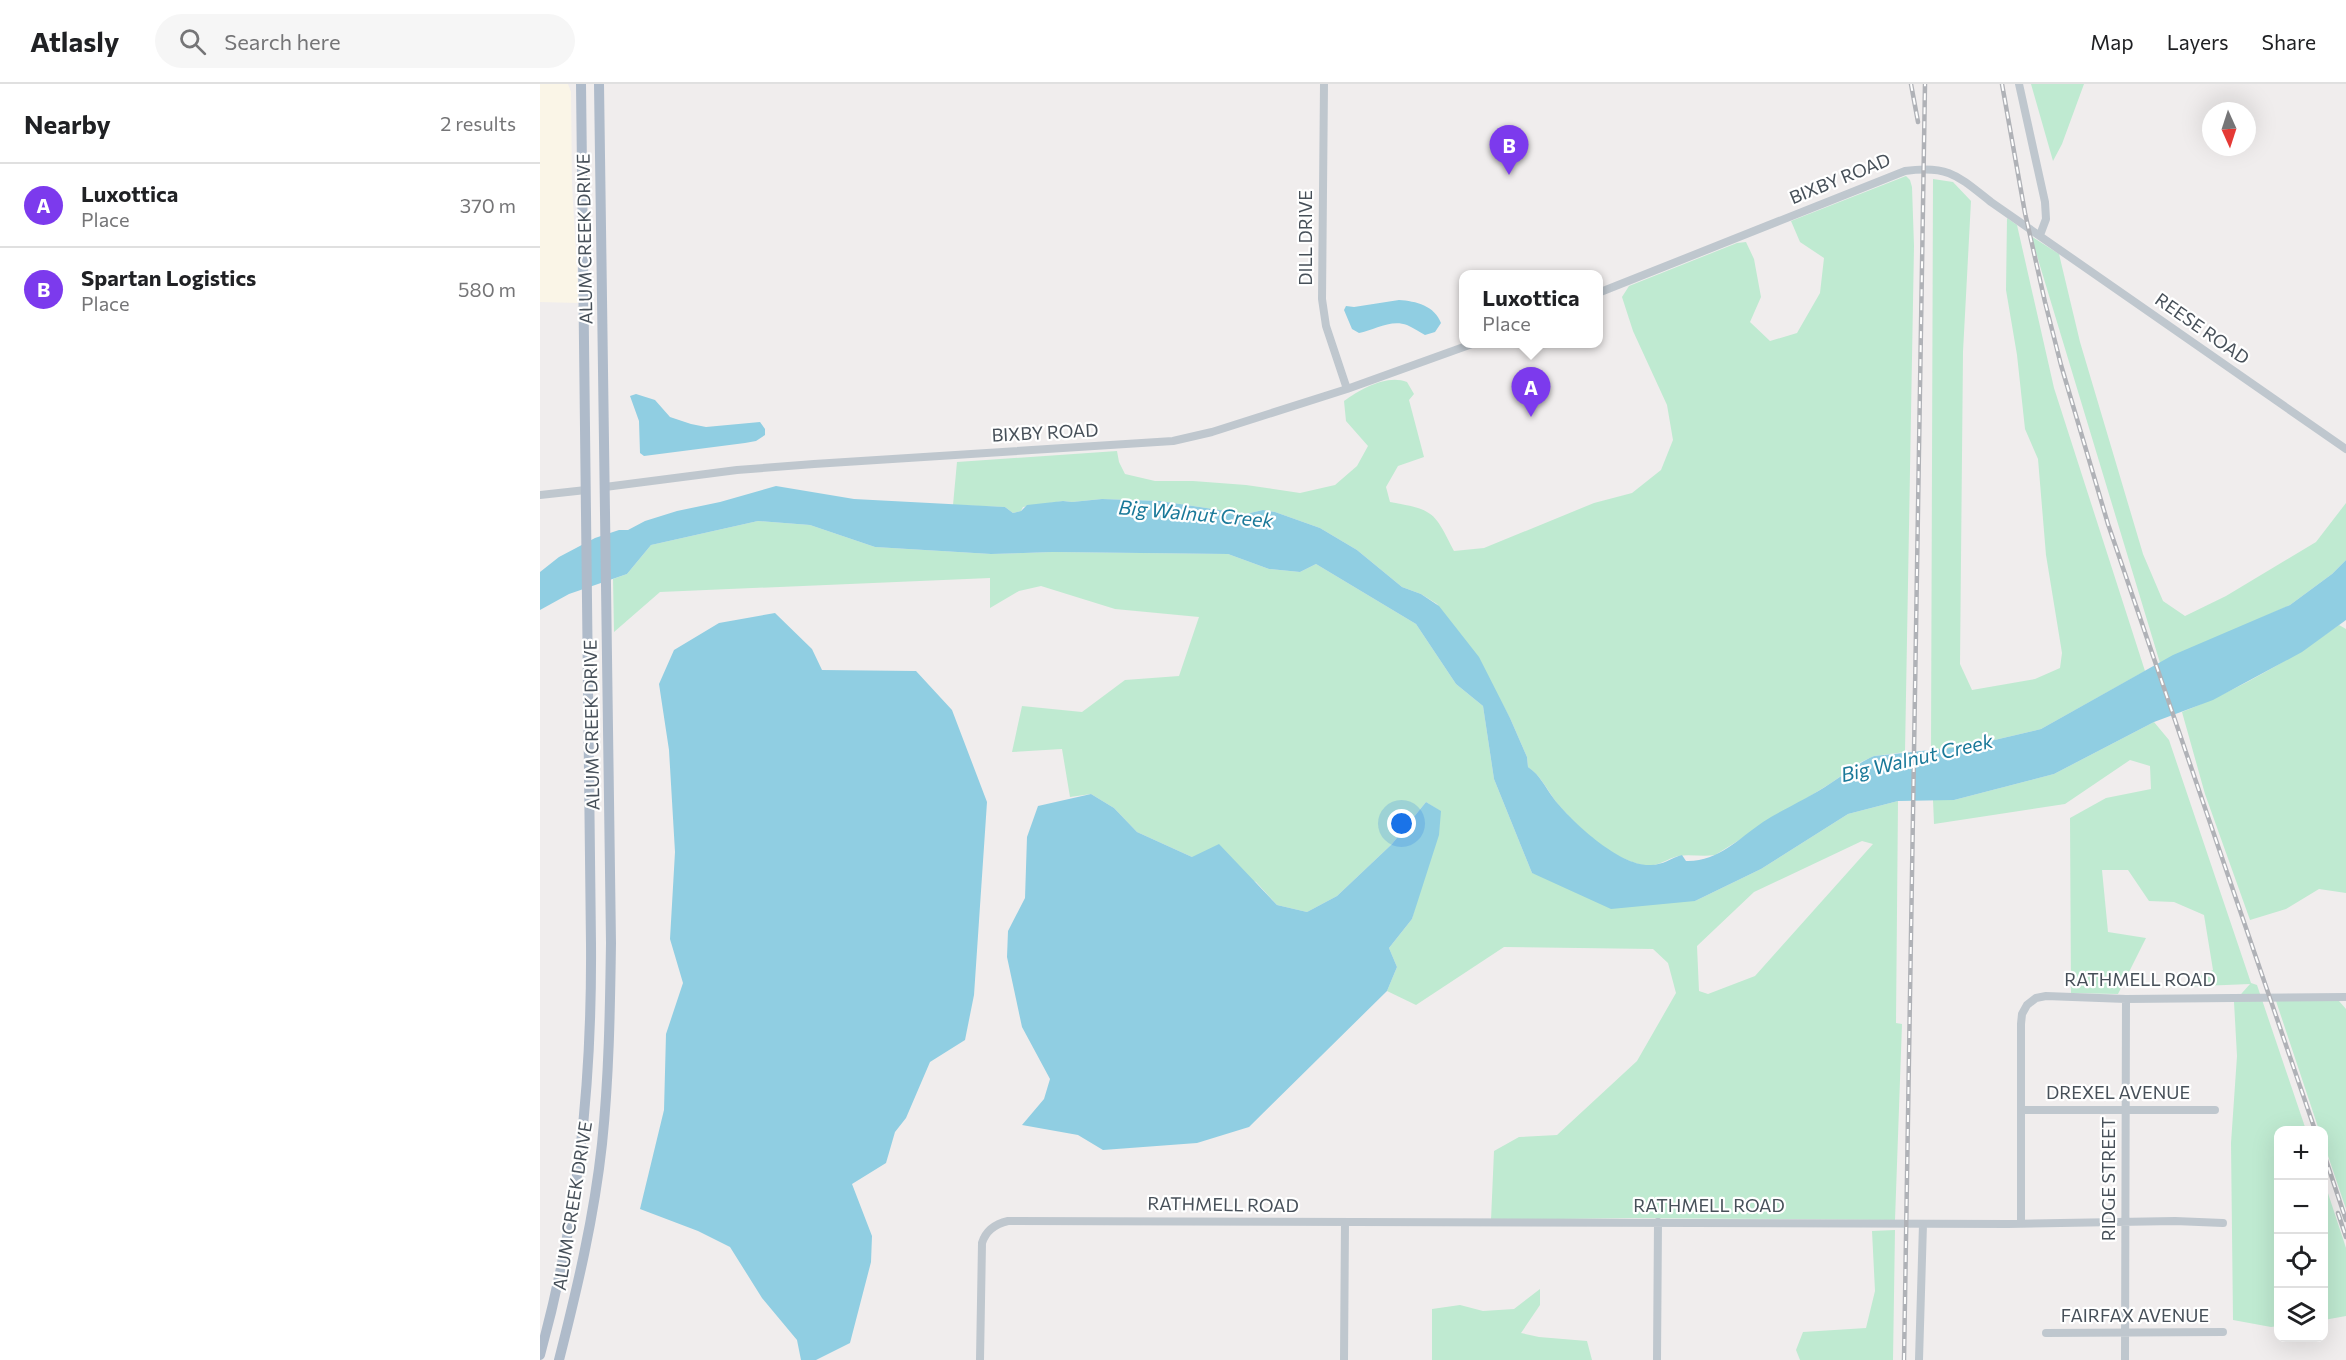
<!DOCTYPE html>
<html lang="en">
<head>
<meta charset="utf-8">
<style>
  :root { --surface:#fff; --page:#f6f6f6; --text:#202124; --muted:#757577; --line:#e0e0e0; --accent:#7c3aed }
  body { margin:0; font-family:Commissioner,sans-serif; background:var(--page); color:var(--text) }
  .controls { position:absolute; right:18px; bottom:18px; display:grid; overflow:hidden; border-radius:12px; box-shadow:0 6px 24px #0002 }
  .controls button { width:54px; height:54px; display:grid; place-items:center; padding:0; border:0; border-bottom:2px solid var(--line); background:var(--surface); color:var(--text); font:30px sans-serif }
  .compass { position:absolute; left:1662px; top:18px; width:54px; height:54px; border-radius:50%; background:var(--surface); box-shadow:0 6px 24px #0002; rotate:177deg }
  .you { position:absolute; left:862px; top:740px; width:21px; height:21px; margin:-15px; border:4px solid #fff; border-radius:50%; background:#1a73e8; box-shadow:0 0 0 9px #1a73e833 }
  .badge { display:grid; place-items:center; width:39px; height:39px; border-radius:50%; background:var(--accent); color:#fff; font-size:20px; font-weight:700 }
  .pin { position:absolute; translate:-50% -50px; filter:drop-shadow(0 2px 3px #0008) }
  .pin::after { content:''; position:absolute; top:32px; width:21px; height:18px; background:inherit; clip-path:polygon(0 0,100% 0,50% 100%) }
  .popup { position:absolute; left:919px; top:186px; width:144px; height:78px; box-sizing:border-box; display:grid; place-content:center; border-radius:12px; background:var(--surface); filter:drop-shadow(0 2px 4px #0005); font-size:20px; white-space:nowrap; color:var(--muted) }
  .popup b { font-size:22px; color:var(--text) }
  .popup::after { content:''; position:absolute; left:50%; top:100%; margin-left:-12px; border:12px solid transparent; border-top-color:var(--surface) }
  .list { margin:0; padding:0; list-style:none }
  h2 { display:flex; justify-content:space-between; align-items:center; height:78px; margin:0; padding:0 24px; font-size:26px }
  h2 small { font-size:20px; font-weight:400; color:var(--muted) }
  .list li { display:grid; grid-template-columns:39px 1fr auto; gap:18px; align-items:center; box-sizing:border-box; height:84px; padding:0 24px; border-top:2px solid var(--line) }
  .list b { display:block; font-size:22px; white-space:nowrap }
  .list p { margin:0; font-size:20px; white-space:nowrap; color:var(--muted) }
  .list em { font-size:20px; font-style:normal; color:var(--muted) }
  .icon { flex:none; width:33px; height:33px; fill:none; stroke:currentColor; stroke-width:2; stroke-linecap:round; stroke-linejoin:round }
  .map { position:relative; flex:none; width:1806px; height:1276px; overflow:hidden }
  header { display:flex; align-items:center; gap:36px; box-sizing:border-box; height:84px; padding:0 30px; background:var(--surface); border-bottom:2px solid var(--line) }
  header strong { font-size:28px }
  nav { display:flex; gap:33px; margin-inline-start:auto; font-size:21px }
  .search { width:420px; height:54px; background:var(--page); display:flex; align-items:center; gap:15px; box-sizing:border-box; padding:0 21px; border-radius:33px; color:var(--muted); font-size:22px }
  main { display:flex }
  aside { flex:1; background:var(--surface) }
  .map>svg:first-child { display:block }
</style>
</head>
<body>
<header>
<strong>Atlasly</strong>
<div class="search"><svg class="icon" aria-label="search" viewBox="0 0 24 24"><circle cx="10" cy="10" r="6"/><path d="M15 15l6 6"/></svg>Search here</div>
<nav><a>Map</a><a>Layers</a><a>Share</a></nav>
</header>
<main>
<aside>
<h2>Nearby<small>2 results</small></h2>
<ul class="list">
<li><span class="badge">A</span><div><b>Luxottica</b><p>Place</p></div><em>370 m</em></li>
<li><span class="badge">B</span><div><b>Spartan Logistics</b><p>Place</p></div><em>580 m</em></li>
</ul>
</aside>
<div class="map">
<svg width="1806" height="1276" viewBox="0 0 1806 1276">
  <rect width="100%" height="100%" fill="#f0eded"/>
  <path fill="#faf5e7" d="M 0,0 L 28,0 L 31,8 L 32,101 L 39,219 L 0,218 Z"/>
  <path fill="#bfead1" fill-rule="evenodd" d="M 1491,0 L 1544,0 L 1522,60 L 1513,77 Z
    M 1366,92 L 1370,96 L 1372,103 L 1374,162 L 1365,668 L 1334,672 L 1321,678 L 1291,699 L 1175,771 C 1163,773 1150,770 1138,772 C 1126,775 1117,784 1103,781 C 1069,774 1039,744 1017,719 C 1007,706 1002,693 988,683 L 987,673 L 970,634 L 947,592 L 897,520 L 881,510 L 862,503 L 817,466 L 780,444 L 735,428 L 723,426 L 706,430 L 620,417 L 562,415 L 532,418 L 523,417 L 483,423 L 481,427 L 473,429 L 465,423 L 413,421 L 417,378 L 577,367 L 579,378 L 585,390 L 615,397 L 653,397 L 706,401 L 760,409 L 795,401 L 817,382 L 828,362 L 806,337 L 804,317 C 821,305 847,290 867,298 L 874,310 L 869,316 L 884,373 L 858,382 L 846,403 L 850,418 C 895,426 894,428 914,467 L 944,464 L 1054,419 L 1092,409 L 1121,386 L 1133,356 L 1127,321 L 1093,247 L 1082,213 L 1089,202 L 1197,159 L 1206,158 L 1214,175 L 1221,213 L 1210,238 L 1230,257 L 1257,249 L 1280,209 L 1284,174 L 1260,158 L 1251,137 Z
    M 1393,95 L 1413,98 L 1431,117 L 1423,268 L 1420,580 L 1432,606 L 1495,595 L 1520,584 L 1522,569 L 1506,471 L 1498,375 L 1485,345 L 1477,271 L 1466,206 L 1467,134 L 1477,141 L 1514,304 L 1605,587 L 1501,645 L 1429,662 L 1391,666 Z
    M 1491,152 L 1519,170 L 1540,258 L 1603,470 L 1623,517 L 1645,532 L 1686,512 L 1776,458 L 1806,419 L 1806,476 L 1792,490 L 1750,521 L 1620,579 Z
    M 218,437 L 270,441 L 335,463 L 451,470 L 513,468 L 688,470 L 729,485 L 760,488 L 776,480 L 876,540 L 916,600 L 943,622 L 954,695 L 992,789 L 1155,817 L 1221,785 L 1308,730 L 1358,717 L 1356,939 L 1362,940 L 1355,1136 L 1096,1134 L 951,1136 L 954,1067 L 979,1053 L 1017,1051 L 1097,977 L 1136,909 L 1128,879 L 1113,865 L 964,863 L 876,921 L 847,907 L 857,883 L 849,864 L 872,835 L 900,727 L 886,718 L 852,760 L 797,812 L 767,828 L 737,821 L 716,798 L 652,773 L 597,748 L 574,724 L 551,710 L 530,713 L 522,665 L 472,668 L 482,622 L 542,628 L 585,596 L 639,592 L 659,533 L 575,525 L 501,502 L 479,507 L 450,524 L 450,494 L 120,508 L 74,548 L 73,495 L 87,490 L 111,461 ZM 1322,757 L 1333,760 L 1215,892 L 1168,910 L 1159,907 L 1157,862 L 1214,808 Z
    M 1799,541 L 1806,545 L 1806,809 L 1779,805 L 1746,825 L 1710,836 L 1665,710 L 1642,628 C 1697,606 1750,576 1799,541 Z
    M 1614,638 L 1629,656 L 1711,899 L 1717,901 L 1766,1046 L 1738,1046 L 1738,1242 L 1731,1243 L 1693,1236 L 1691,1059 L 1697,972 L 1694,918 L 1710,900 L 1637,903 L 1673,886 L 1664,831 L 1634,818 L 1609,817 L 1588,786 L 1562,786 L 1568,848 L 1606,854 L 1578,910 L 1531,909 L 1530,734 L 1566,714 L 1611,705 L 1610,682 L 1590,676 L 1525,720 L 1394,740 L 1393,716 L 1414,716 L 1514,690 Z
    M 1736,917 L 1799,917 L 1806,925 L 1806,1125 L 1784,1060 L 1784,1046 L 1779,1046 Z
    M 1784,1097 L 1806,1164 L 1806,1232 L 1784,1236 Z
    M 1355,1146 L 1353,1276 L 1260,1276 L 1256,1266 L 1263,1248 L 1326,1244 L 1335,1207 L 1332,1147 Z
    M 1000,1205 L 1000,1221 L 981,1249 L 999,1253 L 1047,1257 L 1052,1276 L 892,1276 L 892,1225 L 920,1221 L 943,1227 L 974,1225 Z"/>
  <path fill="#90cee2" d="M 859,216 C 876,217 895,222 901,239 L 895,248 L 885,251 C 879,248 874,244 867,241 C 851,235 834,246 819,249 L 812,245 L 804,226 L 806,222 L 814,223 Z
    M 96,310 L 115,316 L 130,333 L 151,340 L 166,343 L 220,338 L 225,345 L 225,351 L 216,357 L 205,359 L 104,372 L 100,369 L 99,337 L 90,312 Z
    M 236,402 L 314,415 L 465,423 L 473,429 L 481,427 L 487,421 L 523,417 L 532,418 L 562,415 L 620,417 L 706,430 L 723,426 L 735,428 L 780,444 L 817,466 L 862,503 L 881,510 L 899,522 L 939,573 L 970,634 L 987,673 L 988,683 C 1001,692 1005,703 1014,715 C 1032,738 1080,783 1111,781 C 1123,781 1131,774 1142,771 L 1146,777 C 1178,778 1198,755 1223,738 C 1245,724 1269,714 1291,699 C 1305,690 1318,679 1334,672 L 1429,662 L 1501,645 L 1633,571 L 1750,521 L 1792,490 L 1806,476 L 1806,536 L 1762,568 L 1673,616 L 1614,638 L 1514,690 L 1414,716 L 1358,717 L 1308,730 L 1221,785 L 1155,817 L 1071,825 L 992,789 L 954,695 L 943,622 L 916,600 L 876,540 L 776,480 L 760,488 L 729,485 L 688,470 L 513,468 L 451,470 L 335,463 L 270,441 L 218,437 L 111,461 L 87,490 L 29,510 L 0,526 L 0,488 L 19,473 L 55,454 L 79,446 L 88,446 L 105,437 L 137,427 L 180,418 Z
    M 235,529 L 272,565 L 282,586 L 376,587 L 412,626 L 447,718 L 434,911 L 425,956 L 390,978 L 366,1034 L 355,1048 L 346,1079 L 312,1100 L 332,1152 L 331,1178 L 310,1259 L 276,1276 L 261,1276 L 257,1256 L 222,1214 L 190,1163 L 158,1147 L 100,1125 L 124,1026 L 126,950 L 143,899 L 130,855 L 135,768 L 129,666 L 119,600 L 134,566 L 179,539 Z
    M 551,710 L 574,724 L 597,748 L 652,773 L 679,760 L 737,821 L 767,828 L 797,812 L 852,760 L 886,718 L 901,727 L 899,751 L 872,835 L 849,864 L 857,883 L 847,907 L 709,1043 L 657,1059 L 563,1066 L 538,1051 L 482,1041 L 504,1015 L 510,995 L 482,943 L 467,873 L 468,847 L 485,814 L 487,753 L 498,722 Z"/>
  <g fill="none" stroke-linecap="round" stroke-linejoin="round">
    <path stroke="#bfc7ce" stroke-width="8" d="M 784,0 L 782,215 L 786,242 L 807,305
      M 1479,0 L 1505,118 L 1506,135 L 1500,151
      M 1058,209 L 1365,87 C 1409,81 1418,92 1451,118 L 1806,365
      M 65,403 L 197,386 L 274,380 L 633,357 L 672,348 L 807,305 L 932,260
      M 0,411 L 46,406
      M 1481,1026 L 1675,1026
      M 1481,1139 L 1481,940 L 1482,930 L 1487,921 L 1496,914 L 1506,912 L 1586,915 L 1806,913
      M 1506,1249 L 1683,1248
      M 440,1276 L 442,1159 C 446,1146 455,1140 468,1137 L 1468,1140 L 1635,1137 L 1683,1139
      M 804,1276 L 805,1138
      M 1117,1276 L 1118,1138
      M 1379,1276 L 1383,1140
      M 1585,1276 L 1586,915"/>
    <path stroke="#afbbca" stroke-width="10" d="M 0,1271 C 38,1133 52,1003 51,860 L 41,0
      M 19,1276 C 37,1205 54,1134 62,1060 C 69,993 70,926 71,859 L 59,0"/>
    <defs>
      <path id="rail" d="M 1371,0 L 1378,38
        M 1462,0 L 1485,129 L 1505,218 L 1521,281 L 1568,440 L 1775,1046
        M 1784,1070 L 1806,1136
        M 1798,1129 L 1806,1153
        M 1364,1276 L 1385,0"/>
    </defs>
    <use href="#rail" stroke="#b0b2b7" stroke-width="4.5"/>
    <use href="#rail" stroke="#fff" stroke-width="2" stroke-dasharray="7" stroke-linecap="butt"/>
  </g>
  <g text-anchor="middle" stroke-width="4.5" stroke-linejoin="round" paint-order="stroke">
    <g font-size="18" fill="#475059" stroke="#fff">
      <text transform="translate(1300 95) rotate(-22)" y="6">BIXBY ROAD</text>
      <text transform="translate(766 154) rotate(-90)" y="6">DILL DRIVE</text>
      <text transform="translate(45 155) rotate(-91)" y="6">ALUM CREEK DRIVE</text>
      <text transform="translate(1662 245) rotate(35)" y="6">REESE ROAD</text>
      <text transform="translate(505 349) rotate(-3)" y="6">BIXBY ROAD</text>
      <text transform="translate(52 641) rotate(-91)" y="6">ALUM CREEK DRIVE</text>
      <text x="1600" y="902">RATHMELL ROAD</text>
      <text x="1578" y="1015">DREXEL AVENUE</text>
      <text transform="translate(1569 1095) rotate(-90)" y="6">RIDGE STREET</text>
      <text transform="translate(683 1121) rotate(1)" y="6">RATHMELL ROAD</text>
      <text transform="translate(33 1122) rotate(-81)" y="6">ALUM CREEK DRIVE</text>
      <text x="1169" y="1128">RATHMELL ROAD</text>
      <text x="1595" y="1238">FAIRFAX AVENUE</text>
    </g>
    <g font-size="20" font-style="italic" fill="#1a7999" stroke="#fff">
      <text transform="translate(656 430) rotate(5)" y="7">Big Walnut Creek</text>
      <text transform="translate(1377 674) rotate(-13)" y="7">Big Walnut Creek</text>
    </g>
  </g>
</svg>
<div class="controls">
<button>+</button>
<button>−</button>
<button><svg class="icon" aria-label="locate" viewBox="0 0 24 24"><circle cx="12" cy="12" r="6"/><path d="M12 2v4M12 18v4M2 12h4M18 12h4"/></svg></button>
<button><svg class="icon" aria-label="layers" viewBox="0 0 24 24"><path d="M12 4l9 5-9 5-9-5zM3 14l9 5 9-5"/></svg></button>
</div>
<svg class="compass" viewBox="-18 -18 36 36"><path d="M0-13l5 13h-10z" fill="#e53935"/><path d="M0 13l5-13h-10z" fill="#757577"/></svg>
<div class="you"></div>
<div class="pin badge" style="left:991px;top:333px">A</div>
<div class="popup"><b>Luxottica</b>Place</div>
<div class="pin badge" style="left:969px;top:91px">B</div>
</div>
</main>
</body>
</html>
